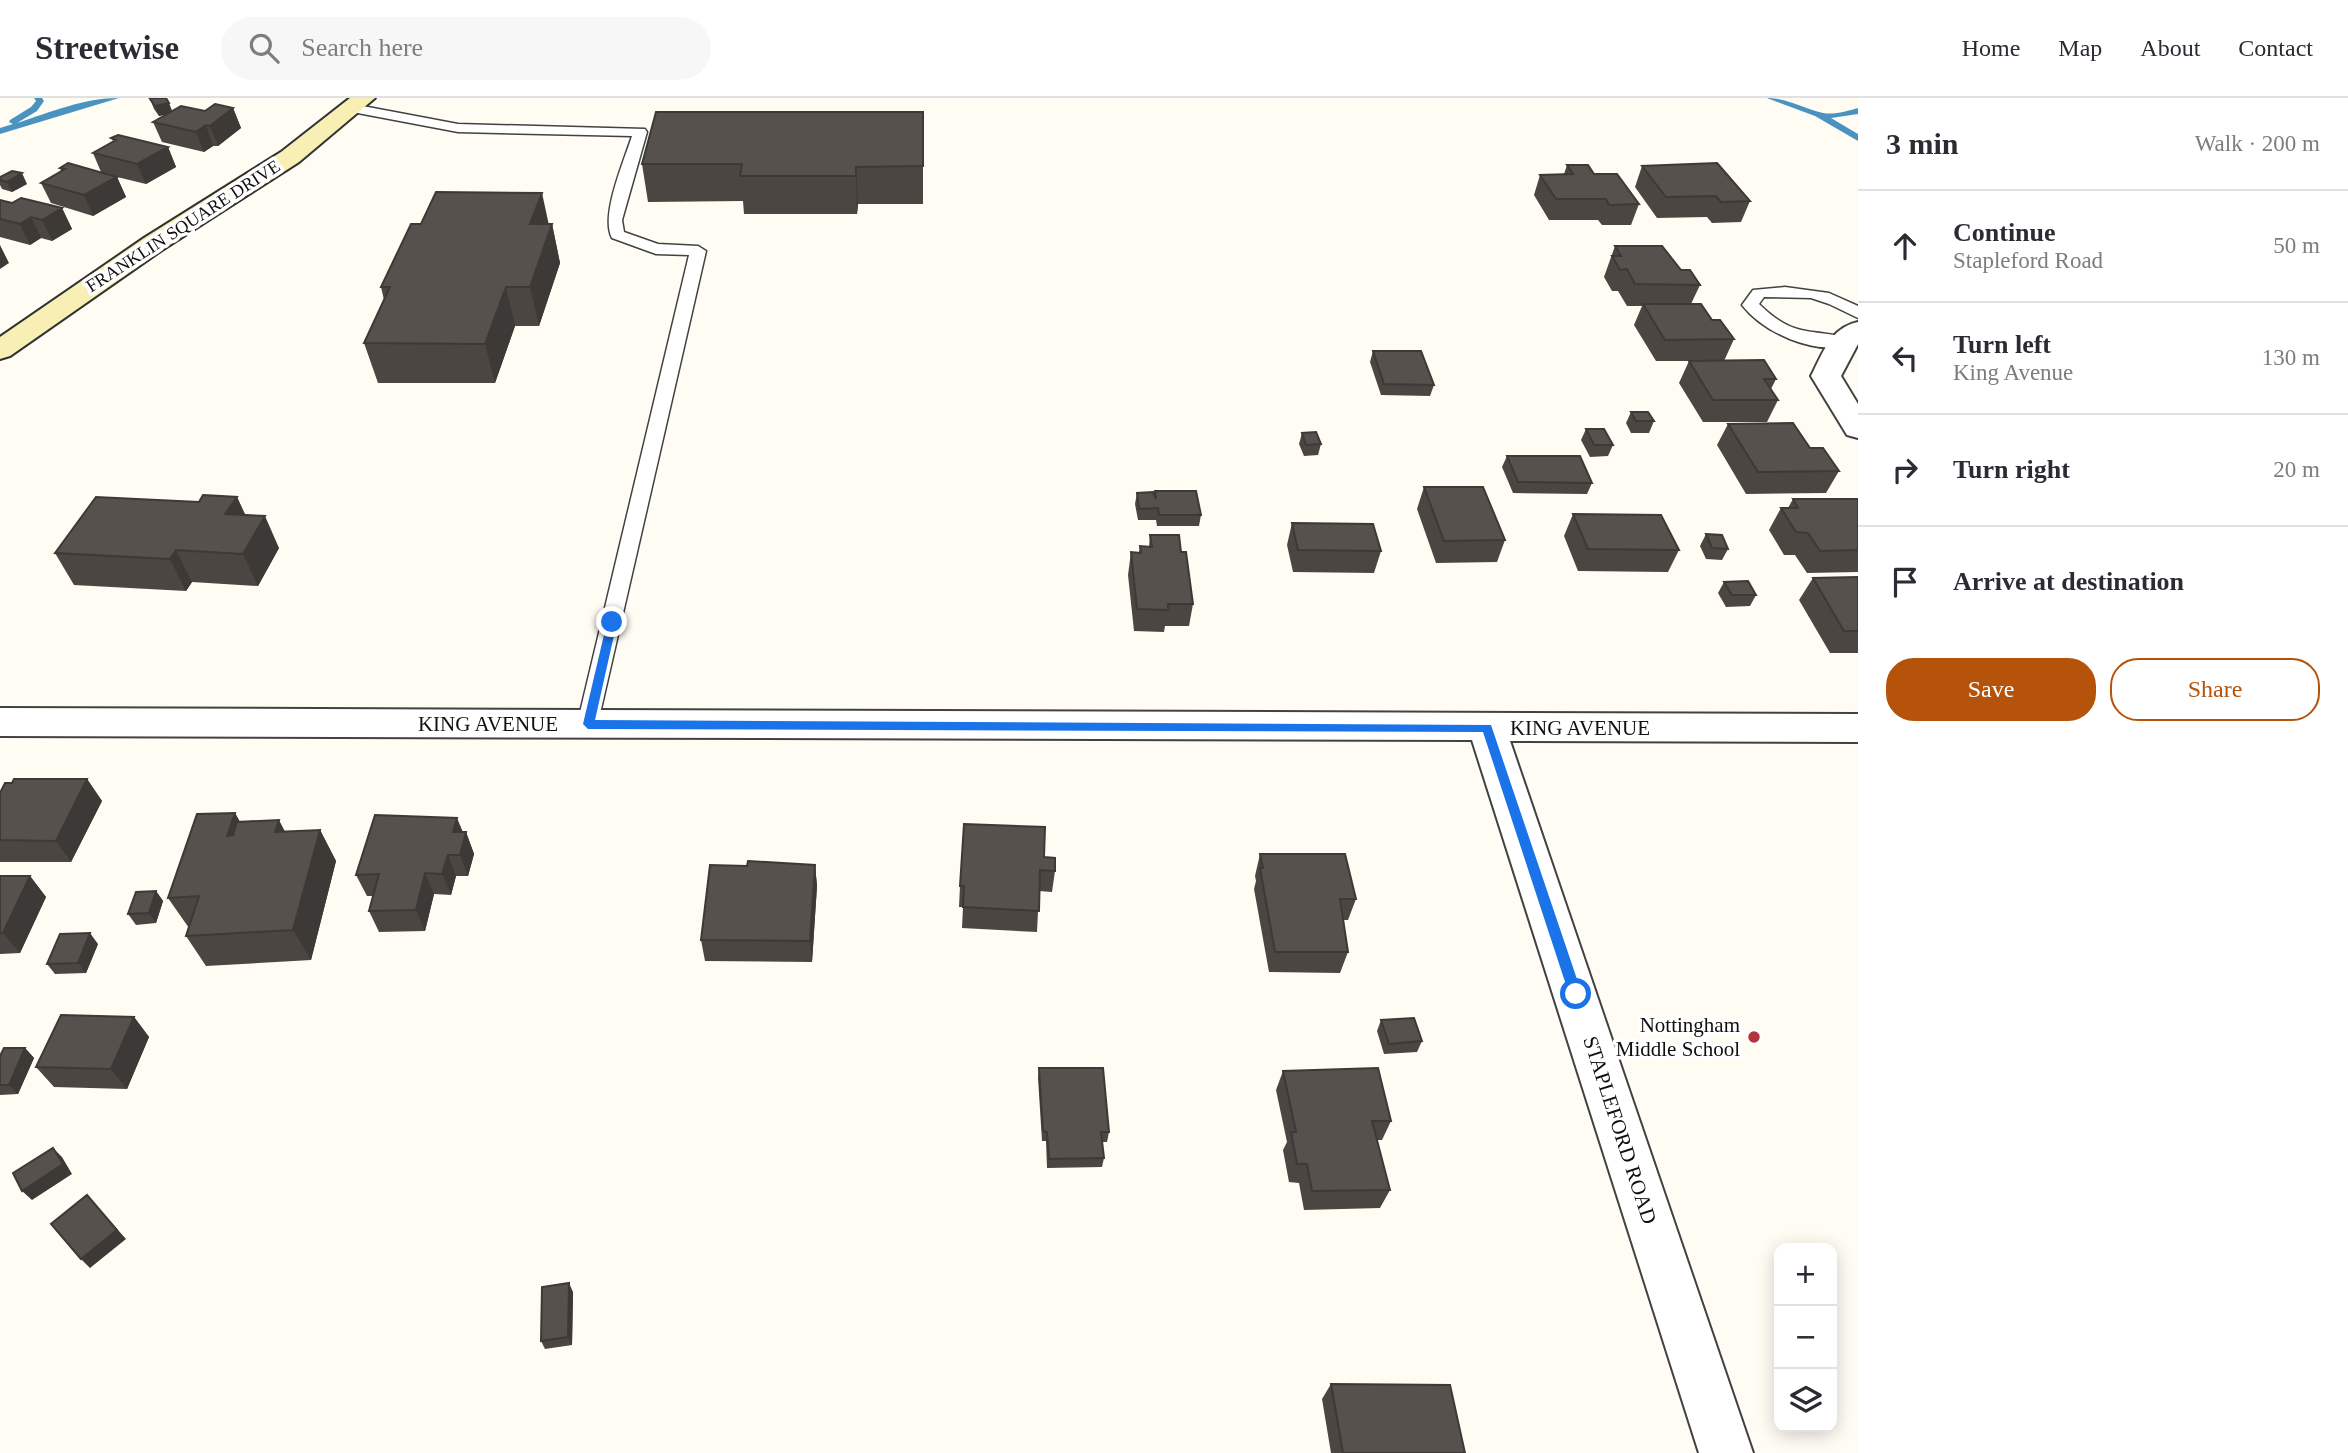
<!DOCTYPE html>
<html lang="en">
<head>
<meta charset="utf-8">
<style>
  :root { --surface:#fff; --page:#f7f7f7; --text:#2b2b33; --muted:#7c7c81; --line:#e1e1e2; --accent:#b45309 }
  body { margin:0; font-family:Georgia,serif; background:var(--page); color:var(--text) }
  .controls { position:absolute; right:21px; bottom:21px; display:grid; overflow:hidden; border-radius:14px; box-shadow:0 4px 18px #0003 }
  .controls button { width:63px; height:63px; display:grid; place-items:center; padding:0; border:0; border-bottom:2px solid var(--line); background:var(--surface); color:var(--text); font:35px sans-serif }
  .stop { position:absolute; width:21px; height:21px; margin:-16px; border:5px solid #1a73e8; border-radius:50%; background:#fff }
  .stop.end { background:#1a73e8; border-color:#fff; box-shadow:0 2px 7px #0008 }
  .list { margin:0; padding:0; list-style:none }
  h2 { display:flex; justify-content:space-between; align-items:center; height:91px; margin:0; padding:0 28px; font-size:30px }
  h2 small { font-size:23px; font-weight:400; color:var(--muted) }
  .list li { display:grid; grid-template-columns:46px 1fr auto; gap:21px; align-items:center; box-sizing:border-box; height:112px; padding:0 28px; border-top:2px solid var(--line) }
  .list b { display:block; font-size:26px; white-space:nowrap }
  .list p { margin:0; font-size:23px; white-space:nowrap; color:var(--muted) }
  .list em { font-size:23px; font-style:normal; color:var(--muted) }
  .actions { display:flex; gap:14px; padding:21px 28px }
  .actions a { flex:1; padding:16px 0; border:2px solid var(--accent); border-radius:28px; text-align:center; font-size:24px; color:var(--accent) }
  .actions .main { background:var(--accent); color:#fff }
  .icon { flex:none; width:38px; height:38px; fill:none; stroke:currentColor; stroke-width:2; stroke-linecap:round; stroke-linejoin:round }
  .map { position:relative; flex:none; width:1858px; height:1355px; overflow:hidden }
  header { display:flex; align-items:center; gap:42px; box-sizing:border-box; height:98px; padding:0 35px; background:var(--surface); border-bottom:2px solid var(--line) }
  header strong { font-size:33px }
  nav { display:flex; gap:38px; margin-inline-start:auto; font-size:24px }
  .search { width:490px; height:63px; background:var(--page); display:flex; align-items:center; gap:18px; box-sizing:border-box; padding:0 24px; border-radius:38px; color:var(--muted); font-size:26px }
  main { display:flex }
  aside { flex:1; background:var(--surface) }
  .map>svg:first-child { display:block }
</style>
</head>
<body>
<header>
<strong>Streetwise</strong>
<div class="search"><svg class="icon" aria-label="search" viewBox="0 0 24 24"><circle cx="10" cy="10" r="6"/><path d="M15 15l6 6"/></svg>Search here</div>
<nav><a>Home</a><a>Map</a><a>About</a><a>Contact</a></nav>
</header>
<main>
<div class="map">
<svg width="1858" height="1355" viewBox="0 0 1858 1355">
  <rect width="100%" height="100%" fill="#fefcf3"/>
  <g fill="none" stroke-linecap="round" stroke-linejoin="round">
    <path fill="#4a93c1" fill-rule="evenodd" d="M 34,0 L 42,0 L 44,3 L 37,13 L 17,25 C 51,14 84,0 119,0 L 0,36 L 0,30 L 13,26 L 9,24 L 10,22 L 31,9 L 36,3 Z
      M 1767,0 C 1787,0 1804,11 1823,15 C 1835,17 1847,13 1858,10 L 1858,16 L 1831,20 L 1858,36 L 1858,43 L 1815,18 Z"/>
    <defs>
      <path id="lane" d="M 352,6 L 458,26 L 645,31 L 647,34 L 622,122 L 624,134 L 658,146 L 698,148 L 706,153 L 596,633 L 588,635 L 580,633 L 577,627 L 689,157 L 656,156 L 612,140 C 600,118 624,63 632,38 L 458,34 L 347,13 L 347,7 Z
        M 1785,189 L 1829,195 L 1858,208 L 1858,220 L 1829,206 L 1811,200 L 1764,199 L 1759,206 C 1794,240 1807,230 1848,240 L 1850,244 L 1848,248 C 1812,256 1764,235 1742,207 L 1753,192 Z"/>
      <path id="street" d="M 1858,224 L 1858,246 L 1841,278 L 1858,306 L 1858,340 L 1847,337 L 1811,278 C 1823,255 1830,230 1858,224 Z
        M 0,610 L 1858,616 L 1858,644 L 1510,643 L 1753,1355 L 1699,1355 L 1472,642 L 0,638 Z"/>
      <path id="secondary" d="M 350,0 L 375,0 L 299,64 L 162,152 L 10,258 L 0,261 L 0,239 L 144,140 L 281,54 Z"/>
    </defs>
    <use href="#lane" stroke="#424242" stroke-width="3"/>
    <use href="#street" stroke="#424242" stroke-width="4"/>
    <use href="#secondary" stroke="#313131" stroke-width="4"/>
    <use href="#lane" fill="#fff" fill-rule="evenodd"/>
    <use href="#street" fill="#fff" fill-rule="evenodd"/>
    <use href="#secondary" fill="#f7efb4" fill-rule="evenodd"/>
  </g>
  <path fill="#4b4642" d="M 150,1 L 173,13 L 205,13 L 233,10 L 241,30 L 218,48 L 213,48 L 204,54 L 162,44 L 153,24 L 167,16 L 159,18 L 154,11 Z
    M 923,14 L 923,106 L 858,106 L 857,116 L 744,116 L 743,103 L 648,104 L 642,66 Z
    M 111,40 L 168,49 L 176,69 L 146,86 L 117,79 L 126,99 L 93,118 L 51,105 L 41,85 L 61,73 L 60,70 L 101,74 L 93,55 L 113,43 Z
    M 1567,67 L 1594,76 L 1639,106 L 1631,127 L 1602,127 L 1598,122 L 1549,122 L 1534,97 L 1540,77 L 1564,76 Z
    M 1642,68 L 1750,103 L 1741,124 L 1712,125 L 1707,119 L 1657,120 L 1635,89 Z
    M 0,79 L 27,86 L 12,94 L 2,91 L 0,87 Z
    M 0,102 L 12,105 L 62,110 L 72,131 L 52,143 L 41,140 L 30,147 L 0,139 Z
    M 549,126 L 552,126 L 560,165 L 539,228 L 515,228 L 495,285 L 378,285 L 364,245 L 384,202 L 381,189 Z
    M 1615,148 L 1681,172 L 1700,187 L 1691,206 L 1734,241 L 1724,263 L 1776,281 L 1771,291 L 1778,302 L 1767,324 L 1703,324 L 1679,285 L 1689,263 L 1656,263 L 1634,227 L 1642,208 L 1627,208 L 1618,193 L 1612,193 L 1604,179 Z
    M 1373,253 L 1434,287 L 1430,298 L 1381,297 L 1370,264 Z
    M 1631,314 L 1654,323 L 1649,335 L 1631,335 L 1626,325 Z
    M 1728,326 L 1839,373 L 1826,395 L 1746,396 L 1717,347 Z
    M 1586,331 L 1613,347 L 1608,358 L 1590,359 L 1581,342 Z
    M 1302,335 L 1321,346 L 1318,357 L 1304,358 L 1299,346 Z
    M 1507,358 L 1592,385 L 1587,396 L 1513,395 L 1502,369 Z
    M 1424,389 L 1505,442 L 1497,464 L 1436,465 L 1417,411 Z
    M 1155,393 L 1201,417 L 1199,428 L 1157,428 L 1156,422 L 1138,422 L 1135,406 L 1137,395 L 1154,396 Z
    M 237,399 L 245,417 L 279,450 L 258,488 L 192,484 L 186,493 L 74,487 L 55,455 L 199,404 Z
    M 1793,401 L 1858,401 L 1858,474 L 1807,475 L 1795,457 L 1784,457 L 1769,432 L 1781,410 L 1788,410 Z
    M 1573,416 L 1679,452 L 1668,474 L 1578,473 L 1564,438 Z
    M 1292,425 L 1381,453 L 1374,475 L 1293,474 L 1287,447 Z
    M 1706,436 L 1728,451 L 1722,462 L 1706,461 L 1700,448 Z
    M 1150,437 L 1181,454 L 1193,506 L 1189,528 L 1165,528 L 1164,534 L 1134,533 L 1128,477 L 1131,454 L 1139,455 L 1140,448 L 1149,449 Z
    M 1858,479 L 1858,555 L 1830,555 L 1799,502 L 1813,480 Z
    M 1724,484 L 1756,497 L 1750,508 L 1726,509 L 1718,495 Z
    M 87,681 L 102,703 L 71,764 L 0,764 L 0,695 Z
    M 235,715 L 240,724 L 285,734 L 320,732 L 336,763 L 311,862 L 206,868 L 186,838 L 189,830 L 168,800 Z
    M 463,734 L 466,734 L 474,756 L 468,778 L 456,778 L 451,797 L 434,796 L 425,833 L 379,834 L 369,813 L 373,798 L 367,798 L 356,777 Z
    M 1260,756 L 1356,801 L 1348,822 L 1343,822 L 1348,854 L 1340,875 L 1269,874 L 1254,791 L 1256,783 L 1255,778 Z
    M 1044,759 L 1055,773 L 1052,794 L 1039,793 L 1037,834 L 962,830 L 963,809 L 959,809 L 960,788 Z
    M 815,767 L 817,788 L 812,864 L 705,863 L 701,842 L 747,768 Z
    M 0,778 L 30,778 L 46,799 L 20,855 L 0,856 Z
    M 156,793 L 163,803 L 156,825 L 136,827 L 128,816 Z
    M 98,846 L 86,875 L 55,876 L 47,866 Z
    M 134,919 L 149,939 L 127,991 L 54,989 L 36,969 Z
    M 1381,922 L 1422,943 L 1417,954 L 1384,956 L 1377,933 Z
    M 25,950 L 34,960 L 18,996 L 0,997 L 0,958 Z
    M 1039,970 L 1109,1034 L 1107,1044 L 1102,1044 L 1104,1060 L 1102,1069 L 1047,1070 L 1046,1043 L 1042,1043 L 1038,980 Z
    M 1283,973 L 1391,1023 L 1382,1042 L 1377,1042 L 1390,1092 L 1380,1110 L 1304,1112 L 1299,1085 L 1289,1084 L 1283,1052 L 1287,1044 L 1276,992 Z
    M 573,1194 L 572,1247 L 545,1251 L 541,1243 Z
    M 1331,1286 L 1465,1355 L 1331,1355 L 1322,1301 Z"/>
  <path fill="#3d3936" d="M 169,5 L 173,15 L 159,18 L 155,8 Z
    M 233,10 L 241,30 L 218,48 L 210,28 Z
    M 206,27 L 213,48 L 204,54 L 196,34 Z
    M 168,49 L 176,69 L 146,86 L 137,66 Z
    M 856,69 L 858,106 L 857,116 L 856,78 Z
    M 22,75 L 27,86 L 12,94 L 7,84 Z
    M 117,79 L 126,99 L 93,118 L 84,97 Z
    M 542,95 L 550,132 L 552,126 L 560,165 L 539,228 L 530,189 L 530,126 Z
    M 62,110 L 72,131 L 52,143 L 42,122 Z
    M 31,119 L 41,140 L 30,147 L 20,126 Z
    M 0,147 L 9,165 L 0,171 Z
    M 506,189 L 515,228 L 495,285 L 485,246 Z
    M 237,399 L 252,431 L 225,416 Z
    M 265,418 L 279,450 L 258,488 L 243,456 Z
    M 176,452 L 192,484 L 186,493 L 170,461 Z
    M 87,681 L 102,703 L 71,764 L 56,743 Z
    M 235,715 L 252,746 L 227,738 Z
    M 457,720 L 465,739 L 466,734 L 474,756 L 468,778 L 460,757 L 453,734 Z
    M 279,722 L 295,753 L 275,734 Z
    M 320,732 L 336,763 L 311,862 L 293,832 Z
    M 448,757 L 456,778 L 451,797 L 442,776 Z
    M 815,767 L 817,788 L 812,864 L 810,843 Z
    M 425,775 L 434,796 L 425,833 L 416,812 Z
    M 30,778 L 46,799 L 20,855 L 3,835 Z
    M 156,793 L 163,803 L 156,825 L 149,815 Z
    M 90,835 L 98,846 L 86,875 L 78,865 Z
    M 134,919 L 149,939 L 127,991 L 111,971 Z
    M 25,950 L 34,960 L 18,996 L 9,987 Z
    M 53,1050 L 62,1059 L 72,1076 L 32,1102 L 22,1093 Z
    M 87,1097 L 126,1141 L 90,1170 L 81,1161 Z
    M 569,1185 L 573,1194 L 572,1247 L 568,1239 Z"/>
  <path fill="#57514d" stroke="#3d3936" stroke-width="2" d="M 155,0 L 166,0 L 169,5 L 155,8 L 150,1 Z
    M 215,6 L 233,10 L 210,28 L 206,27 L 196,34 L 153,24 L 181,8 L 205,13 Z
    M 656,14 L 923,14 L 923,68 L 856,69 L 856,78 L 740,78 L 742,66 L 642,66 Z
    M 118,37 L 168,49 L 137,66 L 93,55 L 116,42 L 111,40 Z
    M 68,65 L 117,79 L 84,97 L 41,85 L 65,71 L 60,70 Z
    M 1717,65 L 1750,103 L 1721,104 L 1716,98 L 1666,99 L 1642,68 Z
    M 1567,67 L 1588,67 L 1594,76 L 1617,76 L 1639,106 L 1609,107 L 1606,101 L 1556,101 L 1540,77 L 1573,76 Z
    M 12,73 L 22,75 L 7,84 L 0,82 L 0,79 Z
    M 436,94 L 542,95 L 530,126 L 552,126 L 530,189 L 506,189 L 485,246 L 364,245 L 390,189 L 381,189 L 411,126 L 421,126 Z
    M 21,100 L 62,110 L 42,122 L 31,119 L 20,126 L 0,121 L 0,102 L 12,105 Z
    M 1615,148 L 1662,148 L 1681,172 L 1690,172 L 1700,187 L 1635,186 L 1627,171 L 1620,172 L 1612,158 L 1621,158 Z
    M 1643,206 L 1701,206 L 1712,222 L 1720,222 L 1734,241 L 1665,242 Z
    M 1373,253 L 1421,253 L 1434,287 L 1384,286 Z
    M 1764,262 L 1776,281 L 1764,281 L 1778,302 L 1713,302 L 1689,263 Z
    M 1631,314 L 1648,314 L 1654,323 L 1636,323 Z
    M 1793,325 L 1810,350 L 1823,350 L 1839,373 L 1758,374 L 1728,326 Z
    M 1586,331 L 1604,331 L 1613,347 L 1594,347 Z
    M 1316,334 L 1321,346 L 1306,347 L 1302,335 Z
    M 1507,358 L 1580,358 L 1592,385 L 1518,384 Z
    M 1424,389 L 1483,389 L 1505,442 L 1444,443 Z
    M 1155,393 L 1196,393 L 1201,417 L 1159,417 L 1158,410 L 1139,411 L 1137,395 L 1153,394 L 1156,401 Z
    M 203,397 L 237,399 L 225,416 L 265,418 L 243,456 L 176,452 L 170,461 L 55,455 L 96,399 L 199,404 Z
    M 1793,401 L 1858,401 L 1858,452 L 1820,453 L 1808,435 L 1796,434 L 1781,410 L 1798,410 Z
    M 1573,416 L 1661,417 L 1679,452 L 1588,451 Z
    M 1292,425 L 1373,426 L 1381,453 L 1298,452 Z
    M 1706,436 L 1722,437 L 1728,451 L 1712,450 Z
    M 1150,437 L 1179,437 L 1181,454 L 1186,454 L 1193,506 L 1168,506 L 1168,512 L 1137,511 L 1131,454 L 1141,455 L 1140,448 L 1152,449 Z
    M 1858,479 L 1858,533 L 1844,533 L 1813,480 Z
    M 1748,483 L 1756,497 L 1732,497 L 1724,484 Z
    M 14,681 L 87,681 L 56,743 L 0,742 L 0,695 L 5,685 L 12,685 Z
    M 235,715 L 227,738 L 233,737 L 237,724 L 279,722 L 275,734 L 320,732 L 293,832 L 186,838 L 199,798 L 168,800 L 197,716 Z
    M 375,717 L 457,720 L 453,734 L 466,734 L 460,757 L 448,757 L 442,776 L 425,775 L 416,812 L 369,813 L 379,776 L 356,777 Z
    M 964,726 L 1045,729 L 1044,759 L 1055,760 L 1055,773 L 1040,772 L 1039,813 L 963,809 L 964,788 L 960,788 Z
    M 1260,756 L 1345,756 L 1356,801 L 1340,801 L 1348,854 L 1275,854 L 1260,770 L 1263,770 Z
    M 748,763 L 815,767 L 810,843 L 701,842 L 710,767 L 747,768 Z
    M 0,778 L 30,778 L 3,835 L 0,835 Z
    M 156,793 L 149,815 L 128,816 L 136,794 Z
    M 90,835 L 78,865 L 47,866 L 60,836 Z
    M 61,917 L 134,919 L 111,971 L 36,969 Z
    M 1414,920 L 1422,943 L 1389,946 L 1381,922 Z
    M 4,950 L 25,950 L 9,987 L 0,987 L 0,958 Z
    M 1039,970 L 1103,970 L 1109,1034 L 1101,1034 L 1104,1060 L 1049,1061 L 1047,1034 L 1043,1033 Z
    M 1378,970 L 1391,1023 L 1372,1023 L 1390,1092 L 1312,1093 L 1307,1066 L 1297,1066 L 1291,1034 L 1296,1034 L 1283,973 Z
    M 53,1050 L 63,1066 L 22,1093 L 13,1075 Z
    M 87,1097 L 117,1132 L 81,1161 L 51,1126 Z
    M 569,1185 L 568,1239 L 541,1243 L 542,1189 Z
    M 1331,1286 L 1450,1287 L 1465,1355 L 1343,1355 Z"/>
  <path fill="#1a73e8" d="M 612,521 L 617,524 L 595,622 L 1491,627 L 1582,896 L 1576,902 L 1569,896 L 1483,634 L 588,631 L 583,626 L 607,524 Z"/>
  <circle fill="#b3343b" stroke="#fff" stroke-width="2.5" cx="1754" cy="939" r="7"/>
  <g text-anchor="middle" stroke-width="7" stroke-linejoin="round" paint-order="stroke">
    <g font-size="18" fill="#0f0f0f" stroke="#fff">
      <text transform="translate(183 128) rotate(-33)" y="6">FRANKLIN SQUARE DRIVE</text>
    </g>
    <g font-size="21" fill="#0f0f0f" stroke="#fff">
      <text x="488" y="633">KING AVENUE</text>
      <text x="1580" y="637">KING AVENUE</text>
      <text transform="translate(1620 1032) rotate(72)" y="7">STAPLEFORD ROAD</text>
    </g>
    <g font-size="21" fill="#0f0f0f" stroke="#fff" text-anchor="end">
      <text x="1740" y="934">Nottingham<tspan x="1740" dy="24">Middle School</tspan></text>
    </g>
  </g>
</svg>
<div class="controls">
<button>+</button>
<button>−</button>
<button><svg class="icon" aria-label="layers" viewBox="0 0 24 24"><path d="M12 4l9 5-9 5-9-5zM3 14l9 5 9-5"/></svg></button>
</div>
<div class="stop" style="left:1576px;top:896px"></div>
<div class="stop end" style="left:612px;top:524px"></div>
</div>
<aside>
<h2>3 min<small>Walk · 200 m</small></h2>
<ul class="list">
<li><svg class="icon" aria-label="ahead" viewBox="0 0 24 24"><path d="M12 20V5M6 11l6-6 6 6"/></svg><div><b>Continue</b><p>Stapleford Road</p></div><em>50 m</em></li>
<li><svg class="icon" aria-label="left" viewBox="0 0 24 24"><path d="M17 20v-9H6M10 6l-5 5 5 5"/></svg><div><b>Turn left</b><p>King Avenue</p></div><em>130 m</em></li>
<li><svg class="icon" aria-label="right" viewBox="0 0 24 24"><path d="M7 20v-9h11M14 6l5 5-5 5"/></svg><div><b>Turn right</b></div><em>20 m</em></li>
<li><svg class="icon" aria-label="arrive" viewBox="0 0 24 24"><path d="M6 21V4h12l-3 4 3 4H6"/></svg><div><b>Arrive at destination</b></div></li>
</ul>
<div class="actions"><a class="main">Save</a><a>Share</a></div>
</aside>
</main>
</body>
</html>
